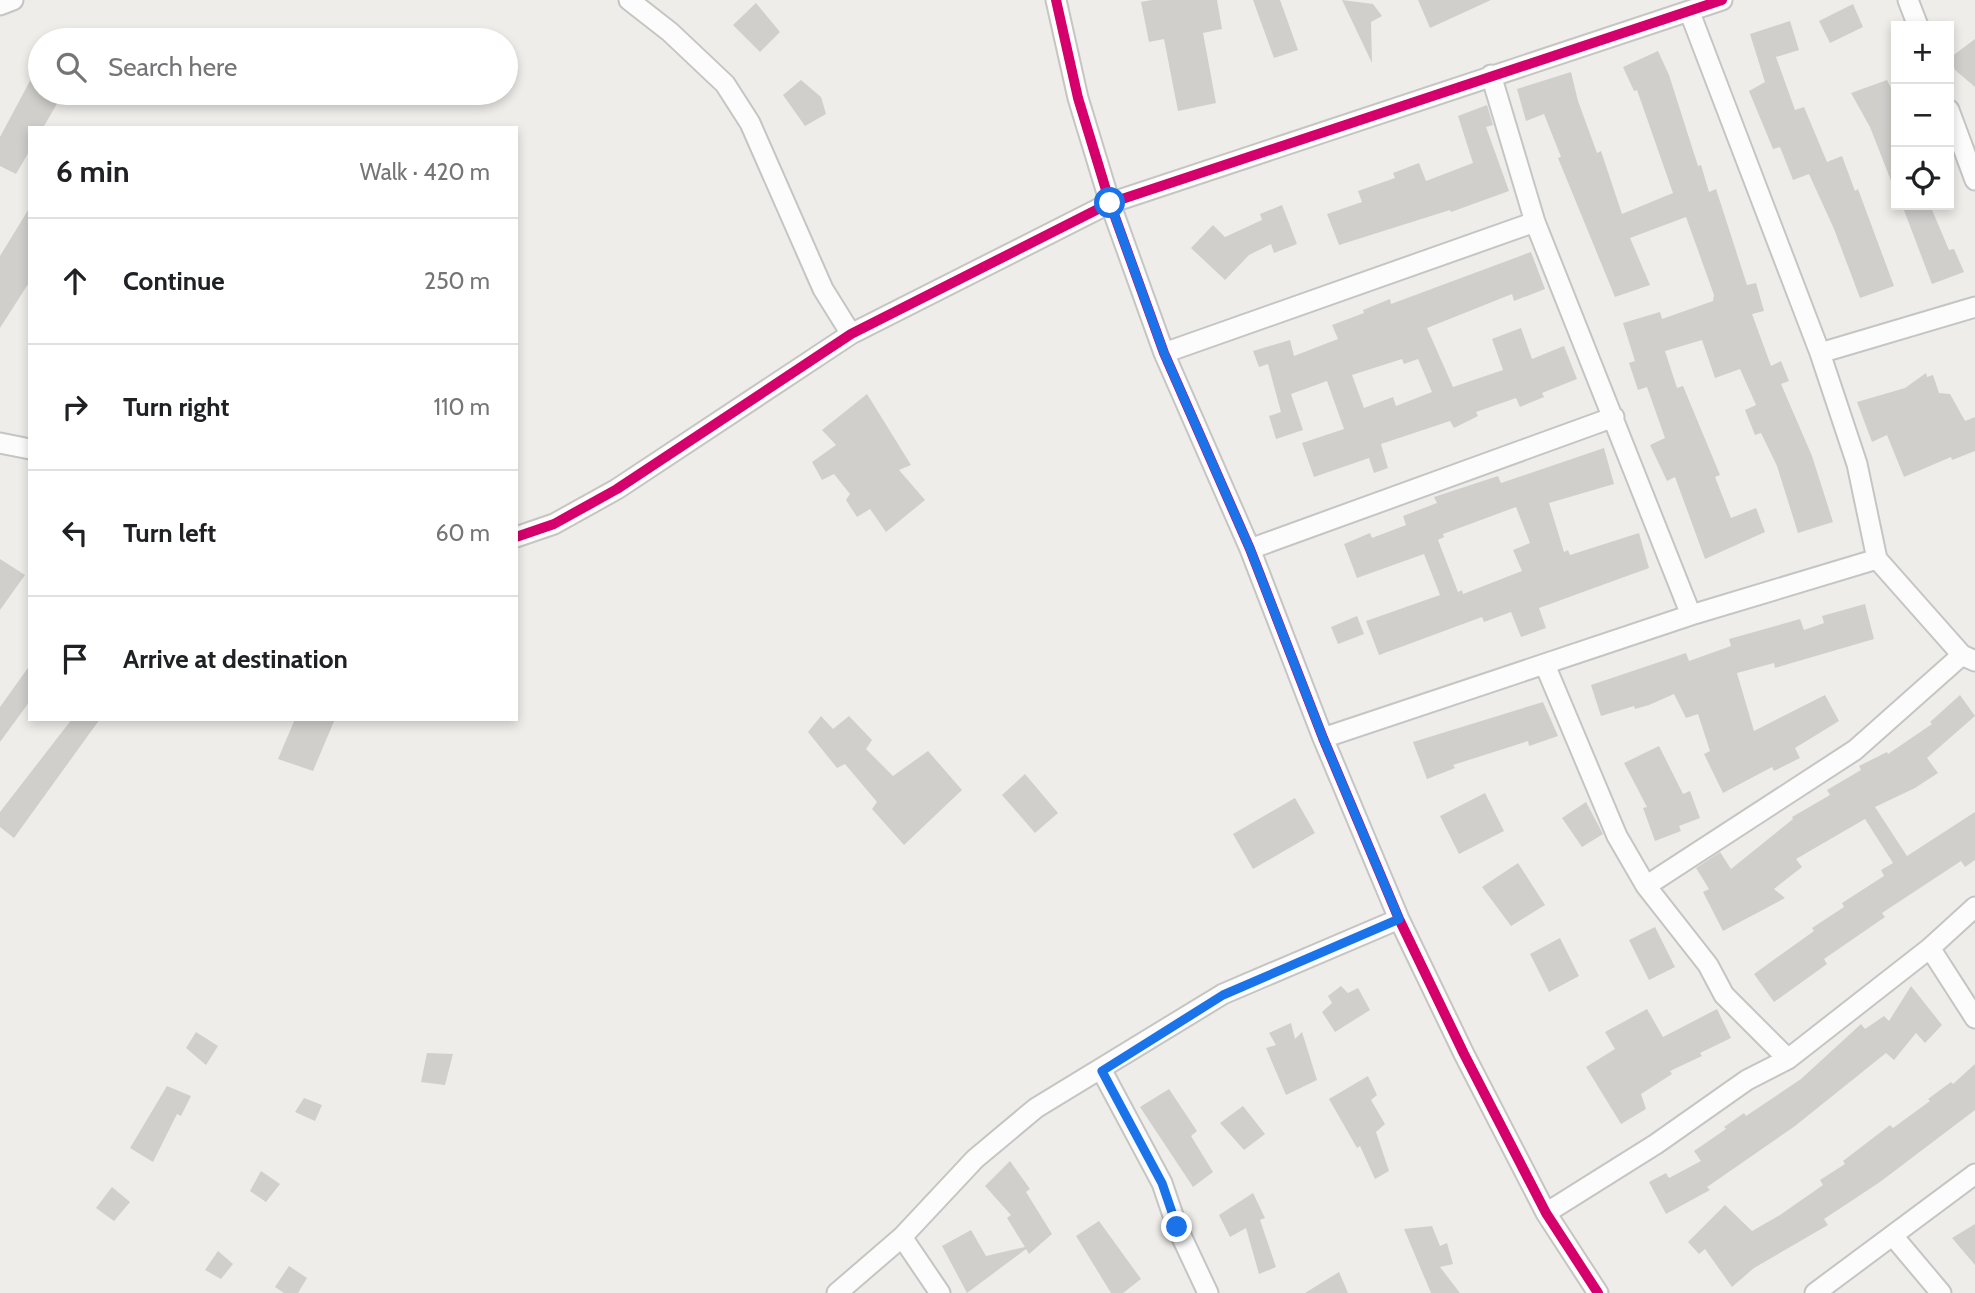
<!DOCTYPE html>
<html lang="en">
<head>
<meta charset="utf-8">
<style>
  :root { --surface:#fff; --page:#f6f6f6; --text:#202124; --muted:#757577; --line:#e0e0e0 }
  body { margin:0; font-family:Cabin,sans-serif; background:var(--page); color:var(--text) }
  .controls { position:absolute; right:21px; top:21px; display:grid; overflow:hidden; border-radius:0px; box-shadow:0 4px 10px #0003 }
  .controls button { width:63px; height:63px; display:grid; place-items:center; padding:0; border:0; border-bottom:2px solid var(--line); background:var(--surface); color:var(--text); font:35px sans-serif }
  .stop { position:absolute; width:21px; height:21px; margin:-16px; border:5px solid #1a73e8; border-radius:50%; background:#fff }
  .stop.end { background:#1a73e8; border-color:#fff; box-shadow:0 2px 7px #0008 }
  .list { margin:0; padding:0; list-style:none }
  h2 { display:flex; justify-content:space-between; align-items:center; height:91px; margin:0; padding:0 28px; font-size:30px }
  h2 small { font-size:23px; font-weight:400; color:var(--muted) }
  .list li { display:grid; grid-template-columns:46px 1fr auto; gap:21px; align-items:center; box-sizing:border-box; height:126px; padding:0 28px; border-top:2px solid var(--line) }
  .list b { display:block; font-size:26px; white-space:nowrap }
  .list em { font-size:23px; font-style:normal; color:var(--muted) }
  .icon { flex:none; width:38px; height:38px; fill:none; stroke:currentColor; stroke-width:2; stroke-linecap:round; stroke-linejoin:round }
  .map { position:relative; flex:none; width:1975px; height:1293px; overflow:hidden }
  .search { position:absolute; background:var(--surface); box-shadow:0 4px 10px #0003; left:28px; top:28px; width:490px; height:77px; display:flex; align-items:center; gap:18px; box-sizing:border-box; padding:0 24px; border-radius:38px; color:var(--muted); font-size:26px }
  .panel { position:absolute; background:var(--surface); box-shadow:0 4px 10px #0003; left:28px; top:126px; width:490px; height:595px; border-radius:0px }
  .map>svg:first-child { display:block }
</style>
</head>
<body>
<div class="map">
<svg width="1975" height="1293" viewBox="0 0 1975 1293">
  <rect width="100%" height="100%" fill="#eeede9"/>
  <path fill="#d1cfcc" fill-rule="evenodd" d="M 1152,0 L 1217,0 L 1222,29 L 1203,33 L 1216,103 L 1178,111 L 1164,39 L 1149,42 L 1141,2 Z
    M 1253,0 L 1280,0 L 1298,50 L 1274,58 Z
    M 1342,0 L 1373,4 L 1382,16 L 1371,22 L 1372,63 Z
    M 1418,0 L 1491,0 L 1430,28 Z
    M 756,3 L 780,32 L 760,52 L 733,25 Z
    M 1853,4 L 1863,27 L 1830,43 L 1819,21 Z
    M 1790,21 L 1799,50 L 1776,57 L 1795,110 L 1804,107 L 1827,162 L 1842,156 L 1855,191 L 1858,189 L 1894,286 L 1860,298 L 1834,229 L 1809,174 L 1793,180 L 1780,147 L 1773,149 L 1749,91 L 1765,82 L 1750,34 Z
    M 1975,39 L 1975,87 L 1955,70 L 1951,57 Z
    M 1658,51 L 1669,75 L 1698,166 L 1701,165 L 1709,192 L 1716,189 L 1747,285 L 1756,283 L 1764,311 L 1752,314 L 1771,366 L 1781,361 L 1789,381 L 1781,384 L 1812,456 L 1833,522 L 1798,533 L 1777,466 L 1761,433 L 1755,435 L 1745,410 L 1756,405 L 1740,369 L 1715,378 L 1702,340 L 1665,351 L 1677,388 L 1683,386 L 1720,475 L 1715,477 L 1731,518 L 1756,508 L 1765,532 L 1705,559 L 1675,477 L 1667,481 L 1650,445 L 1665,438 L 1647,387 L 1638,390 L 1629,363 L 1635,361 L 1623,323 L 1660,312 L 1662,319 L 1713,301 L 1714,295 L 1686,217 L 1630,238 L 1650,285 L 1615,297 L 1558,158 L 1561,157 L 1544,114 L 1526,121 L 1517,89 L 1571,72 L 1578,101 L 1597,153 L 1601,151 L 1622,214 L 1673,193 L 1637,90 L 1634,91 L 1623,67 Z
    M 40,62 L 40,93 L 63,93 L 43,128 L 30,128 L 30,150 L 16,174 L 0,166 L 0,137 Z
    M 801,80 L 821,97 L 826,114 L 805,126 L 783,95 Z
    M 1887,80 L 1896,97 L 1895,191 L 1870,127 L 1851,93 Z
    M 1487,105 L 1493,125 L 1486,127 L 1509,191 L 1451,212 L 1450,210 L 1339,245 L 1327,214 L 1362,202 L 1358,191 L 1395,178 L 1393,173 L 1419,163 L 1426,181 L 1473,163 L 1458,116 Z
    M 1282,205 L 1297,244 L 1274,253 L 1271,244 L 1249,255 L 1225,280 L 1191,248 L 1213,225 L 1225,237 L 1262,220 L 1260,214 Z
    M 1902,205 L 1930,205 L 1949,250 L 1954,249 L 1964,272 L 1932,284 Z
    M 30,207 L 30,281 L 0,328 L 0,256 Z
    M 1531,252 L 1545,289 L 1514,301 L 1512,294 L 1427,328 L 1453,387 L 1503,370 L 1492,339 L 1521,328 L 1532,359 L 1564,346 L 1577,379 L 1542,393 L 1544,397 L 1520,407 L 1516,398 L 1476,412 L 1478,416 L 1454,428 L 1450,421 L 1381,444 L 1388,468 L 1374,473 L 1369,458 L 1314,477 L 1302,443 L 1344,429 L 1327,381 L 1291,394 L 1303,430 L 1276,439 L 1269,416 L 1281,412 L 1268,364 L 1259,367 L 1253,351 L 1290,340 L 1294,356 L 1338,339 L 1332,325 L 1364,313 L 1363,310 L 1390,299 L 1391,304 ZM 1402,359 L 1404,364 L 1418,359 L 1432,392 L 1396,406 L 1393,397 L 1364,408 L 1352,375 Z
    M 1926,373 L 1927,377 L 1933,375 L 1939,393 L 1950,394 L 1965,421 L 1975,417 L 1975,451 L 1952,460 L 1951,457 L 1904,477 L 1887,435 L 1872,442 L 1857,402 L 1905,388 Z
    M 867,394 L 911,465 L 899,470 L 925,500 L 886,532 L 870,509 L 857,517 L 846,500 L 850,494 L 834,474 L 822,480 L 812,462 L 836,445 L 822,430 Z
    M 1604,448 L 1614,484 L 1549,503 L 1564,552 L 1568,550 L 1570,555 L 1639,533 L 1649,568 L 1539,608 L 1546,628 L 1521,637 L 1511,612 L 1484,622 L 1482,617 L 1379,655 L 1366,621 L 1440,595 L 1424,554 L 1357,578 L 1344,544 L 1370,533 L 1372,538 L 1406,525 L 1403,516 L 1437,503 L 1434,497 L 1498,476 L 1501,483 ZM 1516,507 L 1530,543 L 1513,550 L 1522,571 L 1463,594 L 1462,590 L 1458,592 L 1438,540 L 1444,537 L 1443,534 Z
    M 0,559 L 25,575 L 0,610 Z
    M 1865,604 L 1874,639 L 1775,668 L 1774,663 L 1737,673 L 1754,731 L 1825,695 L 1839,721 L 1795,748 L 1800,758 L 1774,771 L 1772,767 L 1723,793 L 1704,754 L 1710,751 L 1698,714 L 1686,718 L 1674,694 L 1649,705 L 1635,709 L 1634,706 L 1601,716 L 1591,685 L 1686,653 L 1689,661 L 1731,646 L 1729,639 L 1800,619 L 1804,630 L 1824,623 L 1822,616 Z
    M 1357,616 L 1364,634 L 1338,644 L 1331,627 Z
    M 30,665 L 30,701 L 0,742 L 0,707 Z
    M 1960,695 L 1975,716 L 1927,758 L 1938,773 L 1915,788 L 1875,807 L 1907,856 L 1975,812 L 1975,860 L 1965,867 L 1961,861 L 1882,913 L 1885,917 L 1824,959 L 1827,964 L 1774,1002 L 1754,974 L 1814,931 L 1812,928 L 1844,907 L 1842,903 L 1884,876 L 1881,870 L 1893,863 L 1865,819 L 1796,859 L 1802,867 L 1774,889 L 1785,898 L 1723,931 L 1703,892 L 1709,889 L 1696,868 L 1720,852 L 1731,869 L 1793,819 L 1792,817 L 1830,795 L 1827,790 L 1861,770 L 1859,766 L 1887,752 L 1888,754 L 1932,724 L 1930,722 Z
    M 1543,702 L 1558,736 L 1529,746 L 1528,741 L 1453,765 L 1455,768 L 1427,779 L 1413,742 Z
    M 821,716 L 833,729 L 849,716 L 872,740 L 866,749 L 893,776 L 928,751 L 962,790 L 904,845 L 872,809 L 877,802 L 845,764 L 837,768 L 808,732 Z
    M 72,719 L 100,719 L 14,838 L 0,827 L 0,812 Z
    M 295,719 L 335,719 L 313,771 L 278,759 Z
    M 1659,746 L 1683,794 L 1690,791 L 1700,818 L 1679,826 L 1681,831 L 1655,841 L 1643,808 L 1647,807 L 1624,763 Z
    M 1025,774 L 1058,813 L 1035,833 L 1002,795 Z
    M 1485,793 L 1504,831 L 1459,854 L 1440,816 Z
    M 1295,798 L 1315,833 L 1253,869 L 1233,834 Z
    M 1586,802 L 1603,834 L 1582,847 L 1562,818 Z
    M 1518,863 L 1545,905 L 1511,926 L 1482,887 Z
    M 1655,927 L 1675,967 L 1649,980 L 1629,940 Z
    M 1560,938 L 1579,976 L 1549,992 L 1530,954 Z
    M 1341,986 L 1348,993 L 1358,988 L 1370,1010 L 1335,1032 L 1322,1012 L 1332,1003 L 1328,996 Z
    M 1911,986 L 1942,1025 L 1925,1043 L 1916,1033 L 1894,1060 L 1886,1053 L 1795,1126 L 1707,1187 L 1710,1190 L 1666,1214 L 1649,1182 L 1666,1173 L 1669,1178 L 1701,1161 L 1694,1151 L 1726,1129 L 1724,1127 L 1744,1113 L 1746,1116 L 1801,1079 L 1861,1024 L 1865,1029 L 1884,1016 L 1889,1021 Z
    M 1647,1009 L 1663,1037 L 1717,1009 L 1731,1038 L 1700,1053 L 1702,1056 L 1670,1071 L 1672,1074 L 1641,1094 L 1646,1109 L 1621,1124 L 1586,1067 L 1615,1049 L 1605,1032 Z
    M 1291,1023 L 1295,1039 L 1302,1032 L 1317,1080 L 1286,1095 L 1266,1048 L 1276,1045 L 1269,1033 Z
    M 196,1032 L 218,1046 L 206,1065 L 186,1048 Z
    M 427,1053 L 453,1054 L 445,1085 L 421,1082 Z
    M 1975,1064 L 1975,1110 L 1880,1182 L 1824,1219 L 1828,1225 L 1754,1268 L 1732,1287 L 1705,1249 L 1699,1254 L 1688,1242 L 1725,1205 L 1752,1231 L 1780,1215 L 1823,1185 L 1820,1180 L 1845,1164 L 1843,1161 L 1890,1125 L 1893,1128 L 1930,1101 L 1928,1099 L 1951,1082 L 1953,1084 Z
    M 1368,1076 L 1377,1095 L 1371,1100 L 1385,1124 L 1376,1132 L 1389,1171 L 1375,1179 L 1360,1146 L 1357,1148 L 1329,1099 Z
    M 167,1086 L 191,1096 L 181,1116 L 177,1114 L 153,1162 L 130,1148 Z
    M 1169,1089 L 1197,1131 L 1191,1136 L 1213,1172 L 1193,1187 L 1140,1107 Z
    M 304,1098 L 322,1105 L 315,1121 L 295,1112 Z
    M 1243,1106 L 1265,1134 L 1244,1150 L 1220,1123 Z
    M 1010,1161 L 1030,1189 L 1026,1192 L 1052,1234 L 1029,1254 L 1026,1249 L 967,1293 L 942,1246 L 971,1230 L 986,1256 L 1025,1247 L 1007,1218 L 1011,1215 L 985,1186 Z
    M 261,1171 L 280,1184 L 266,1202 L 250,1191 Z
    M 112,1187 L 130,1202 L 114,1221 L 96,1208 Z
    M 1253,1193 L 1265,1218 L 1260,1220 L 1276,1267 L 1259,1274 L 1246,1228 L 1230,1237 L 1219,1215 Z
    M 1099,1221 L 1141,1279 L 1123,1293 L 1111,1293 L 1076,1236 Z
    M 1975,1224 L 1975,1265 L 1952,1238 Z
    M 1432,1226 L 1440,1246 L 1447,1243 L 1453,1264 L 1440,1267 L 1460,1293 L 1431,1293 L 1404,1229 Z
    M 218,1251 L 233,1264 L 221,1279 L 205,1270 Z
    M 289,1266 L 307,1278 L 298,1293 L 284,1293 L 275,1287 Z
    M 1339,1272 L 1348,1293 L 1305,1293 Z"/>
  <g fill="none" stroke-linecap="round" stroke-linejoin="round">
    <defs>
      <path id="minor" d="M 629,0 L 670,32 L 725,84 L 750,123 L 823,289 L 851,334
        M 1056,0 L 1078,98 L 1110,203 L 1164,353 L 1250,549 L 1323,738 L 1399,919 L 1464,1054 L 1546,1213 L 1598,1293
        M 1908,0 L 1918,26
        M 0,5 L 13,0
        M 1690,13 L 1820,353 L 1857,464 L 1877,559 L 1962,655 L 1975,661
        M 1491,75 L 1535,222 L 1691,615
        M 1949,110 L 1975,180
        M 1164,353 L 1535,222
        M 1820,353 L 1975,307
        M 0,443 L 30,449
        M 516,537 L 554,524 L 617,489 L 851,334 L 1110,203 L 1722,0
        M 1250,549 L 1614,417
        M 1545,665 L 1617,836 L 1646,886 L 1708,965 L 1724,995 L 1788,1059
        M 1323,738 L 1691,615 L 1877,559
        M 1646,886 L 1855,750 L 1962,655
        M 1975,907 L 1930,948 L 1975,1018
        M 1102,1071 L 1162,1183 L 1177,1227 L 1208,1293
        M 1546,1213 L 1656,1144 L 1747,1080 L 1788,1059 L 1930,948
        M 1893,1236 L 1941,1293
        M 902,1237 L 940,1293
        M 837,1293 L 902,1237 L 975,1159 L 1036,1108 L 1223,994 L 1399,919
        M 1815,1293 L 1975,1174"/>
    </defs>
    <use href="#minor" stroke="#c5c5c3" stroke-width="23"/>
    <use href="#minor" stroke="#fcfcfc" stroke-width="19"/>
    <defs>
      <path id="cycleway" d="M 1056,0 L 1078,98 L 1110,203 L 1164,353 L 1250,549 L 1323,738 L 1399,919 L 1464,1054 L 1546,1213 L 1598,1293
        M 516,537 L 554,524 L 617,489 L 851,334 L 1110,203 L 1722,0"/>
    </defs>
    <use href="#cycleway" stroke="#fff" stroke-width="15"/>
    <use href="#cycleway" stroke="#d6006c" stroke-width="10"/>
  </g>
  <g fill="none" stroke-linecap="round" stroke-linejoin="round">
    <path stroke="#1a73e8" stroke-width="9" d="M 1110,203 L 1164,353 L 1250,549 L 1323,738 L 1399,919 L 1223,995 L 1102,1071 L 1162,1183 L 1177,1227"/>
  </g>
</svg>
<div class="controls">
<button>+</button>
<button>−</button>
<button><svg class="icon" aria-label="locate" viewBox="0 0 24 24"><circle cx="12" cy="12" r="6"/><path d="M12 2v4M12 18v4M2 12h4M18 12h4"/></svg></button>
</div>
<div class="stop" style="left:1110px;top:203px"></div>
<div class="stop end" style="left:1177px;top:1227px"></div>
<div class="search"><svg class="icon" aria-label="search" viewBox="0 0 24 24"><circle cx="10" cy="10" r="6"/><path d="M15 15l6 6"/></svg>Search here</div>
<section class="panel">
<h2>6 min<small>Walk · 420 m</small></h2>
<ul class="list">
<li><svg class="icon" aria-label="ahead" viewBox="0 0 24 24"><path d="M12 20V5M6 11l6-6 6 6"/></svg><div><b>Continue</b></div><em>250 m</em></li>
<li><svg class="icon" aria-label="right" viewBox="0 0 24 24"><path d="M7 20v-9h11M14 6l5 5-5 5"/></svg><div><b>Turn right</b></div><em>110 m</em></li>
<li><svg class="icon" aria-label="left" viewBox="0 0 24 24"><path d="M17 20v-9H6M10 6l-5 5 5 5"/></svg><div><b>Turn left</b></div><em>60 m</em></li>
<li><svg class="icon" aria-label="arrive" viewBox="0 0 24 24"><path d="M6 21V4h12l-3 4 3 4H6"/></svg><div><b>Arrive at destination</b></div></li>
</ul>
</section>
</div>
</body>
</html>
